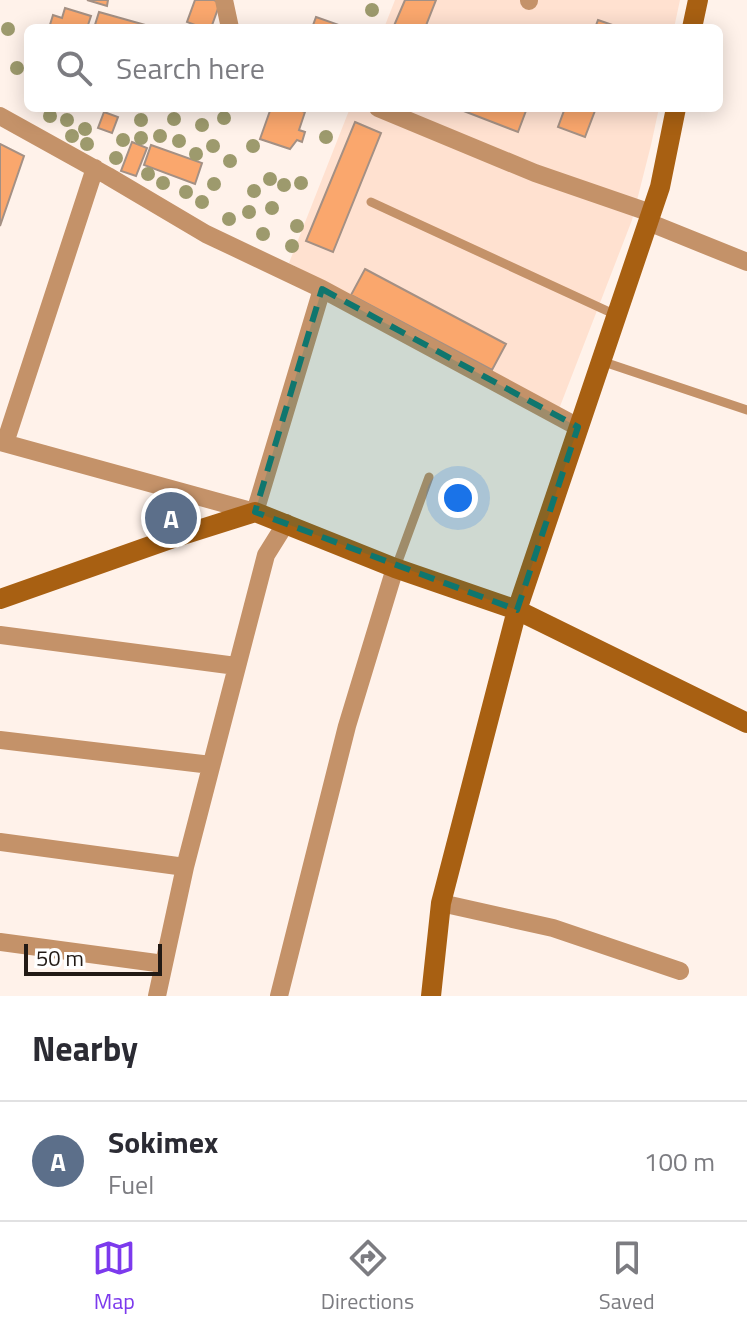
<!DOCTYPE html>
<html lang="en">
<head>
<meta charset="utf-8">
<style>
  :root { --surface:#fff; --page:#f7f7f7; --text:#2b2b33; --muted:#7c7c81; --line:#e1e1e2; --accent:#7c3aed }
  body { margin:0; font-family:"Titillium Web",sans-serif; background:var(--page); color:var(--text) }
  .scale { position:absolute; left:24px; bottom:20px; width:138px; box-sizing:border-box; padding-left:8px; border:4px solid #221a15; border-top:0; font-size:22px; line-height:28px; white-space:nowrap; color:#221a15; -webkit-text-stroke:6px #fff; paint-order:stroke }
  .you { position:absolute; left:458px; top:498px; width:28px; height:28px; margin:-20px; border:6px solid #fff; border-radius:50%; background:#1a73e8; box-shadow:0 0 0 12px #1a73e833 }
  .badge { display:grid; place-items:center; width:52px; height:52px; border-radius:50%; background:var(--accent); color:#fff; font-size:26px; font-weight:700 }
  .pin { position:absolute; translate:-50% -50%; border:4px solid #fff; box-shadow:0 2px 8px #0006 }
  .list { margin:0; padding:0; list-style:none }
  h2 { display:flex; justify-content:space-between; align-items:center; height:104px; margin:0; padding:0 32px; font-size:34px }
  h2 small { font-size:26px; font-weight:400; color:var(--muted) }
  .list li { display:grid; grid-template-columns:52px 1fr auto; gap:24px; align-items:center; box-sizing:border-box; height:120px; padding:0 32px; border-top:2px solid var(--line) }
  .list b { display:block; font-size:30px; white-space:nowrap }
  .list p { margin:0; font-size:26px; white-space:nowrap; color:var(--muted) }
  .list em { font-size:26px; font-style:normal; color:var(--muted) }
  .icon { flex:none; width:44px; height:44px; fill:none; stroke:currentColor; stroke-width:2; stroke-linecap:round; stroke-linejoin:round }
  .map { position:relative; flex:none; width:747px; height:996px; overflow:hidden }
  .search { position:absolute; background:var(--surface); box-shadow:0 4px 20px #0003; left:24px; right:24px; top:24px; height:88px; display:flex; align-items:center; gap:20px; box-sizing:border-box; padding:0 28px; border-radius:12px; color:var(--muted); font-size:30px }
  .sheet { height:224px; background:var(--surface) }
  nav { display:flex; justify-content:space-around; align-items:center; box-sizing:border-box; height:112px; border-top:2px solid var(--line); background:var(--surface); font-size:22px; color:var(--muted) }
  nav a { display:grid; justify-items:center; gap:4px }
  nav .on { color:var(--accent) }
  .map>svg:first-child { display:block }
</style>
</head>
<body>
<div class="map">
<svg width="747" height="996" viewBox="0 0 747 996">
  <rect width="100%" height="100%" fill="#fff2ea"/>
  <path fill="#ffe1d0" d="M 395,0 L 680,0 L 674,28 L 384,28 Z
    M 350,108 L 659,108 L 651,145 L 632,220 L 559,409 L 289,263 Z"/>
  <path fill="#faa76d" stroke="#a49084" stroke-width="2" d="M 87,0 L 108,0 L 107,6 Z
    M 195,0 L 214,0 L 220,3 L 211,28 L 203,28 L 187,22 Z
    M 405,0 L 436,0 L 425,28 L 393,28 Z
    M 65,8 L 91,16 L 87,28 L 49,28 L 53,15 L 62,18 Z
    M 99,12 L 156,28 L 94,28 Z
    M 316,17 L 339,25 L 338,28 L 312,28 Z
    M 598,20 L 621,28 L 595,28 Z
    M 271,108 L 293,108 L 305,112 L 299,130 L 305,132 L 302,142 L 297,140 L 290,149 L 260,139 Z
    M 456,108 L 527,108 L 518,132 Z
    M 565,108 L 596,108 L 585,137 L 558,127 Z
    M 104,112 L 118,117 L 112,133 L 98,128 Z
    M 355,122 L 381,133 L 333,252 L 306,241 Z
    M 132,142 L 147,148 L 136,176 L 121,171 Z
    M 0,144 L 24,156 L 0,226 Z
    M 151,145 L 202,163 L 195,184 L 144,165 Z
    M 365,269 L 506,344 L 492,370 L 351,295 Z"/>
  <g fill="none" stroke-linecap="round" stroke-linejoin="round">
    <path stroke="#c49269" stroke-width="9" d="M 371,202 L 616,315
      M 601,361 L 747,410
      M 396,567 L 429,477"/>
    <path stroke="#c49269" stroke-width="18" d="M 224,0 L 230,28
      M 529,1 L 529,0
      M 378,108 L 535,173 L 651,213
      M 0,116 L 108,176 L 206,234 L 322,289 L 578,427
      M 648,222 L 747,262
      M 0,442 L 255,512 L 322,289
      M 5,443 L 95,168
      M 0,635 L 236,666
      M 0,740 L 211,765
      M 0,842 L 185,867
      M 441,903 L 553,928 L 680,971
      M 0,942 L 164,964
      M 157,996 L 185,867 L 266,555 L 286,523
      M 279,996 L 347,726 L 395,568"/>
    <path stroke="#a86012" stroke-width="20" d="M 692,28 L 698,0
      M 0,599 L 173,538 L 255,512 L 395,568 L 517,610 L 747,723
      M 431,996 L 441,903 L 517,610 L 660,187 L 676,108"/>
  </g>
  <g fill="#9d9a6d">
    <circle cx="372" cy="10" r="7"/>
    <circle cx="8" cy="29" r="7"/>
    <circle cx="17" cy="68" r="7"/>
    <circle cx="50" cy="116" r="7"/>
    <circle cx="224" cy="118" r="7"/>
    <circle cx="174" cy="119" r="7"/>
    <circle cx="67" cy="120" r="7"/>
    <circle cx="141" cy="120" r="7"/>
    <circle cx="202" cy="125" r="7"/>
    <circle cx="85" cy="129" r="7"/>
    <circle cx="72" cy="136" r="7"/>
    <circle cx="160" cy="136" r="7"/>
    <circle cx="326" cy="137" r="7"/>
    <circle cx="141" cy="138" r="7"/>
    <circle cx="123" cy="140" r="7"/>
    <circle cx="179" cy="141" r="7"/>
    <circle cx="87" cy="144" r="7"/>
    <circle cx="213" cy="146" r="7"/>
    <circle cx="253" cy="146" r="7"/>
    <circle cx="196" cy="154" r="7"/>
    <circle cx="116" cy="158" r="7"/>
    <circle cx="230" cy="161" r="7"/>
    <circle cx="148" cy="174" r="7"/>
    <circle cx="270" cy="179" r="7"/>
    <circle cx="163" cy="183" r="7"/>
    <circle cx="301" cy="183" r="7"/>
    <circle cx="214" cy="184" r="7"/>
    <circle cx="284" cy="185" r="7"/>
    <circle cx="254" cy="191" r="7"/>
    <circle cx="186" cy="192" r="7"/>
    <circle cx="202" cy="202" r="7"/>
    <circle cx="272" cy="208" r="7"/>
    <circle cx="249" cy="212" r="7"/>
    <circle cx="229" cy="219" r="7"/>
    <circle cx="297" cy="226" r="7"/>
    <circle cx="263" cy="234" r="7"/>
    <circle cx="292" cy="246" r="7"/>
  </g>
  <path fill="#0f766e" fill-opacity="0.2" stroke="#0f766e" stroke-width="6" stroke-dasharray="16 10" stroke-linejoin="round" d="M 322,289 L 578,427 L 517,610 L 255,512 Z"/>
</svg>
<div class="scale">50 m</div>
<div class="you"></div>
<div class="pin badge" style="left:171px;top:518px;background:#5c6f8a">A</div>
<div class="search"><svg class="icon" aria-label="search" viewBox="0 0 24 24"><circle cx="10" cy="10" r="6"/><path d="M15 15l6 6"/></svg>Search here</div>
</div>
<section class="sheet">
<h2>Nearby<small></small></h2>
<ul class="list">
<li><span class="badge" style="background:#5c6f8a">A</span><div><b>Sokimex</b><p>Fuel</p></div><em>100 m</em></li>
</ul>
</section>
<nav>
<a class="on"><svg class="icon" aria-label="map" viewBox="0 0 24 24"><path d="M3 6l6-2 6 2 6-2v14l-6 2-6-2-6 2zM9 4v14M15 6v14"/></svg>Map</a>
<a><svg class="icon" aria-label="directions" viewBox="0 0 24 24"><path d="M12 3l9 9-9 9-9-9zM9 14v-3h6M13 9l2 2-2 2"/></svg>Directions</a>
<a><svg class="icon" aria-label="saved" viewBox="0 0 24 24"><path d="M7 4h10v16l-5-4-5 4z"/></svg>Saved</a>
</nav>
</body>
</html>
